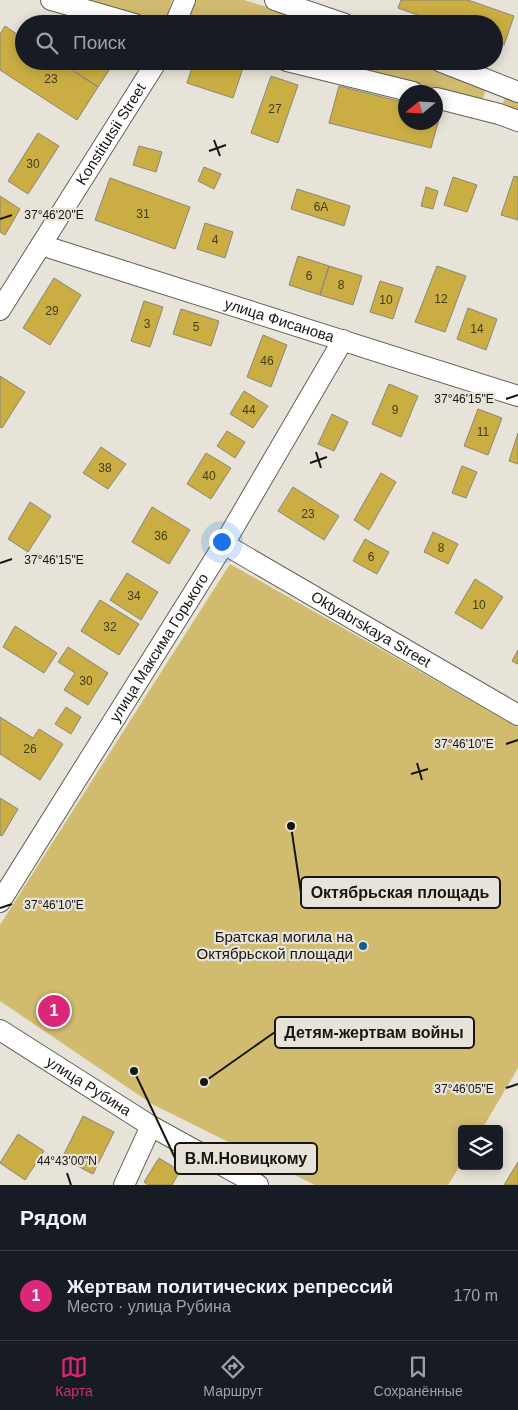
<!DOCTYPE html>
<html lang="ru">
<head>
<meta charset="utf-8">
<style>
  :root { --surface:#171b24; --page:#242831; --text:#f1f3f6; --muted:#9ea1a6; --line:#363941; --accent:#db2777 }
  body { margin:0; font-family:Arial,sans-serif; background:var(--page); color:var(--text) }
  .controls { position:absolute; right:15px; bottom:15px; display:grid; overflow:hidden; border-radius:5px; box-shadow:0 2px 12px #0003 }
  .controls button { width:45px; height:45px; display:grid; place-items:center; padding:0; border:0; border-bottom:1px solid var(--line); background:var(--surface); color:var(--text); font:25px sans-serif }
  .compass { position:absolute; left:398px; top:85px; width:45px; height:45px; border-radius:50%; background:var(--surface); box-shadow:0 2px 12px #0003; rotate:252deg }
  .you { position:absolute; left:221px; top:541px; width:18px; height:18px; margin:-12px; border:4px solid #fff; border-radius:50%; background:#1a73e8; box-shadow:0 0 0 8px #1a73e833 }
  .badge { display:grid; place-items:center; width:32px; height:32px; border-radius:50%; background:var(--accent); color:#fff; font-size:16px; font-weight:700 }
  .pin { position:absolute; translate:-50% -50%; border:2px solid #fff; box-shadow:0 1px 5px #0006 }
  .list { margin:0; padding:0; list-style:none }
  h2 { display:flex; justify-content:space-between; align-items:center; height:65px; margin:0; padding:0 20px; font-size:21px }
  h2 small { font-size:16px; font-weight:400; color:var(--muted) }
  .list li { display:grid; grid-template-columns:32px 1fr auto; gap:15px; align-items:center; box-sizing:border-box; height:90px; padding:0 20px; border-top:1px solid var(--line) }
  .list b { display:block; font-size:19px; white-space:nowrap }
  .list p { margin:0; font-size:16px; white-space:nowrap; color:var(--muted) }
  .list em { font-size:16px; font-style:normal; color:var(--muted) }
  .icon { flex:none; width:28px; height:28px; fill:none; stroke:currentColor; stroke-width:2; stroke-linecap:round; stroke-linejoin:round }
  .map { position:relative; flex:none; width:518px; height:1185px; overflow:hidden }
  .search { position:absolute; background:var(--surface); box-shadow:0 2px 12px #0003; left:15px; right:15px; top:15px; height:55px; display:flex; align-items:center; gap:12px; box-sizing:border-box; padding:0 18px; border-radius:28px; color:var(--muted); font-size:19px }
  .sheet { height:155px; background:var(--surface) }
  nav { display:flex; justify-content:space-around; align-items:center; box-sizing:border-box; height:70px; border-top:1px solid var(--line); background:var(--surface); font-size:14px; color:var(--muted) }
  nav a { display:grid; justify-items:center; gap:2px }
  nav .on { color:var(--accent) }
  .map>svg:first-child { display:block }
</style>
</head>
<body>
<div class="map">
<svg width="518" height="1185" viewBox="0 0 518 1185">
  <rect width="100%" height="100%" fill="#e7e3d8"/>
  <path fill="#d1bb6e" d="M 82,0 L 172,0 L 164,24 Z
    M 192,0 L 244,0 L 321,24 L 186,24 Z
    M 319,61 L 421,61 L 487,86 L 482,101 Z
    M 507,95 L 518,99 L 518,115 L 500,108 Z
    M 230,564 L 518,727 L 518,1068 L 482,1129 L 462,1129 L 462,1163 L 448,1185 L 315,1185 L 152,1104 L 0,1001 L 0,925 Z"/>
  <path fill="#cbae43" stroke="#89867b" d="M 401,0 L 468,0 L 514,16 L 504,45 L 494,41 L 494,24 L 443,24 L 398,8 Z
    M 5,26 L 24,39 L 24,61 L 59,61 L 98,87 L 77,120 L 0,70 L 0,34 Z
    M 82,61 L 115,61 L 98,87 L 75,72 Z
    M 194,61 L 232,61 L 244,65 L 233,98 L 187,83 Z
    M 271,76 L 298,85 L 278,143 L 251,133 Z
    M 339,86 L 406,103 L 406,122 L 436,122 L 436,110 L 441,112 L 431,148 L 329,123 Z
    M 38,133 L 59,146 L 28,194 L 8,181 Z
    M 139,146 L 162,152 L 156,172 L 133,165 Z
    M 204,167 L 221,174 L 214,189 L 198,181 Z
    M 514,176 L 518,177 L 518,220 L 501,215 Z
    M 453,177 L 477,185 L 467,212 L 444,205 Z
    M 110,178 L 190,207 L 175,249 L 95,220 Z
    M 426,187 L 438,191 L 433,209 L 421,206 Z
    M 297,189 L 350,206 L 344,226 L 291,209 Z
    M 0,196 L 20,209 L 5,235 L 0,232 Z
    M 205,223 L 233,232 L 225,258 L 197,249 Z
    M 298,256 L 329,266 L 320,295 L 289,285 Z
    M 329,266 L 362,276 L 353,305 L 320,295 Z
    M 437,266 L 466,276 L 445,332 L 415,322 Z
    M 54,278 L 81,295 L 50,345 L 23,328 Z
    M 380,281 L 403,288 L 393,319 L 370,312 Z
    M 144,301 L 163,307 L 150,347 L 131,341 Z
    M 468,308 L 497,319 L 486,350 L 457,339 Z
    M 181,309 L 219,321 L 211,346 L 173,334 Z
    M 263,335 L 287,345 L 271,387 L 247,377 Z
    M 0,376 L 25,392 L 2,428 L 0,427 Z
    M 389,384 L 418,396 L 401,437 L 372,424 Z
    M 244,391 L 268,406 L 253,428 L 230,414 Z
    M 478,409 L 502,418 L 488,455 L 464,446 Z
    M 332,414 L 348,422 L 334,451 L 318,444 Z
    M 227,431 L 245,442 L 235,458 L 217,446 Z
    M 518,433 L 518,464 L 509,461 Z
    M 101,447 L 126,464 L 108,489 L 83,473 Z
    M 206,453 L 231,468 L 211,499 L 187,484 Z
    M 462,466 L 477,472 L 466,498 L 452,493 Z
    M 381,473 L 396,482 L 369,530 L 354,520 Z
    M 293,487 L 339,516 L 324,540 L 278,511 Z
    M 30,502 L 51,516 L 28,552 L 8,539 Z
    M 152,507 L 190,530 L 169,564 L 132,542 Z
    M 433,532 L 458,544 L 448,564 L 424,552 Z
    M 365,539 L 389,552 L 377,574 L 353,561 Z
    M 127,573 L 158,592 L 141,620 L 110,600 Z
    M 475,579 L 503,597 L 482,629 L 455,613 Z
    M 100,600 L 139,624 L 119,655 L 81,631 Z
    M 15,626 L 57,653 L 44,673 L 3,647 Z
    M 68,647 L 108,673 L 88,705 L 64,690 L 75,673 L 58,662 Z
    M 518,650 L 518,664 L 512,661 Z
    M 66,707 L 81,717 L 71,734 L 55,724 Z
    M 0,717 L 33,738 L 39,729 L 63,744 L 40,780 L 0,754 Z
    M 0,798 L 18,809 L 2,836 L 0,835 Z
    M 83,1116 L 114,1132 L 93,1174 L 62,1158 Z
    M 18,1134 L 44,1151 L 25,1180 L 0,1163 Z
    M 159,1158 L 180,1171 L 172,1185 L 148,1185 L 144,1182 Z
    M 518,1162 L 518,1185 L 504,1185 Z"/>
  <g fill="none" stroke-linecap="round" stroke-linejoin="round">
    <defs>
      <g id="minor">
        <path d="M 51,0 L 135,24"/>
        <path d="M 275,0 L 345,24"/>
        <path d="M 175,24 L 185,0"/>
        <path d="M 287,61 L 413,92"/>
        <path d="M 439,61 L 518,92"/>
        <path d="M 436,98 L 499,114 L 518,121"/>
        <path id="s1" d="M 41,245 L 518,396"/>
        <path id="s2" d="M 0,310 L 157,61"/>
        <path id="s3" d="M 224,544 L 518,715"/>
        <path id="s4" d="M 0,902 L 224,544 L 343,340"/>
        <path id="s5" d="M 0,1030 L 151,1126 L 258,1185"/>
        <path d="M 124,1185 L 151,1126"/>
      </g>
    </defs>
    <use href="#minor" stroke="#626056" stroke-width="22"/>
    <use href="#minor" stroke="#fff" stroke-width="20"/>
  </g>
  <path fill="none" stroke="#171612" stroke-width="2" d="M 214,140 L 220,156M 209,151 L 226,145M 0,219 L 12,215M 506,399 L 518,395M 316,452 L 321,468M 310,463 L 327,457M 0,563 L 12,559M 506,744 L 518,740M 417,763 L 422,780M 411,774 L 428,769M 0,908 L 12,904M 506,1088 L 518,1084M 67,1173 L 71,1185"/>
  <circle fill="#106092" stroke="#e7e3d8" stroke-width="2" cx="363" cy="946" r="5"/>
  <g text-anchor="middle" stroke-width="4.5" stroke-linejoin="round" paint-order="stroke">
    <g font-size="12" fill="#443c1e">
      <text x="51" y="83">23</text>
      <text x="275" y="113">27</text>
      <text x="33" y="168">30</text>
      <text x="321" y="211">6А</text>
      <text x="143" y="218">31</text>
      <text x="215" y="244">4</text>
      <text x="309" y="280">6</text>
      <text x="341" y="289">8</text>
      <text x="441" y="303">12</text>
      <text x="386" y="304">10</text>
      <text x="52" y="315">29</text>
      <text x="147" y="328">3</text>
      <text x="196" y="331">5</text>
      <text x="477" y="333">14</text>
      <text x="267" y="365">46</text>
      <text x="249" y="414">44</text>
      <text x="395" y="414">9</text>
      <text x="483" y="436">11</text>
      <text x="105" y="472">38</text>
      <text x="209" y="480">40</text>
      <text x="308" y="518">23</text>
      <text x="161" y="540">36</text>
      <text x="441" y="552">8</text>
      <text x="371" y="561">6</text>
      <text x="134" y="600">34</text>
      <text x="479" y="609">10</text>
      <text x="110" y="631">32</text>
      <text x="86" y="685">30</text>
      <text x="30" y="753">26</text>
    </g>
    <g font-size="15" fill="#171612" stroke="#e7e3d8">
      <text dy="5" stroke="none"><textPath href="#s2" startOffset="208">Konstitutsii Street</textPath></text>
      <text dy="5" stroke="none"><textPath href="#s1" startOffset="250">улица Фисанова</textPath></text>
      <text dy="5" stroke="none"><textPath href="#s3" startOffset="170">Oktyabrskaya Street</textPath></text>
      <text dy="5" stroke="none"><textPath href="#s4" startOffset="300">улица Максима Горького</textPath></text>
      <text dy="5" stroke="none"><textPath href="#s5" startOffset="105">улица Рубина</textPath></text>
    </g>
    <g font-size="15" fill="#171612" stroke="#e7e3d8" text-anchor="end">
      <text x="353" y="942">Братская могила на<tspan x="353" dy="17">Октябрьской площади</tspan></text>
    </g>
  </g>
  <g font-size="12" text-anchor="middle" fill="#171612" stroke="#e7e3d8" stroke-width="4.5" stroke-linejoin="round" paint-order="stroke">
    <text x="54" y="219">37°46'20"E</text>
    <text x="464" y="403">37°46'15"E</text>
    <text x="54" y="564">37°46'15"E</text>
    <text x="464" y="748">37°46'10"E</text>
    <text x="54" y="909">37°46'10"E</text>
    <text x="464" y="1093">37°46'05"E</text>
    <text x="67" y="1165">44°43'00"N</text>
  </g>
  <path fill="none" stroke="#171612" stroke-width="2" d="M291 826L301 893M204 1082L275 1032M134 1071L175 1158"/>
  <g fill="#171612" stroke="#e7e3d8" stroke-width="2">
    <circle cx="291" cy="826" r="5"/>
    <circle cx="204" cy="1082" r="5"/>
    <circle cx="134" cy="1071" r="5"/>
  </g>
  <g fill="#e7e3d8" stroke="#171612" stroke-width="2">
    <rect x="301" y="877" width="199" height="31" rx="5"/>
    <rect x="275" y="1017" width="199" height="31" rx="5"/>
    <rect x="175" y="1143" width="142" height="31" rx="5"/>
  </g>
  <g font-size="16" text-anchor="middle" font-weight="bold" fill="#171612">
    <text x="400" y="898">Октябрьская площадь</text>
    <text x="374" y="1038">Детям-жертвам войны</text>
    <text x="246" y="1164">В.М.Новицкому</text>
  </g>
</svg>
<div class="controls">
<button><svg class="icon" aria-label="layers" viewBox="0 0 24 24"><path d="M12 4l9 5-9 5-9-5zM3 14l9 5 9-5"/></svg></button>
</div>
<svg class="compass" viewBox="-18 -18 36 36"><path d="M0-13l5 13h-10z" fill="#e53935"/><path d="M0 13l5-13h-10z" fill="#9ea1a6"/></svg>
<div class="you"></div>
<div class="pin badge" style="left:54px;top:1011px">1</div>
<div class="search"><svg class="icon" aria-label="search" viewBox="0 0 24 24"><circle cx="10" cy="10" r="6"/><path d="M15 15l6 6"/></svg>Поиск</div>
</div>
<section class="sheet">
<h2>Рядом<small></small></h2>
<ul class="list">
<li><span class="badge">1</span><div><b>Жертвам политических репрессий</b><p>Место · улица Рубина</p></div><em>170 m</em></li>
</ul>
</section>
<nav>
<a class="on"><svg class="icon" aria-label="map" viewBox="0 0 24 24"><path d="M3 6l6-2 6 2 6-2v14l-6 2-6-2-6 2zM9 4v14M15 6v14"/></svg>Карта</a>
<a><svg class="icon" aria-label="directions" viewBox="0 0 24 24"><path d="M12 3l9 9-9 9-9-9zM9 14v-3h6M13 9l2 2-2 2"/></svg>Маршрут</a>
<a><svg class="icon" aria-label="saved" viewBox="0 0 24 24"><path d="M7 4h10v16l-5-4-5 4z"/></svg>Сохранённые</a>
</nav>
</body>
</html>
